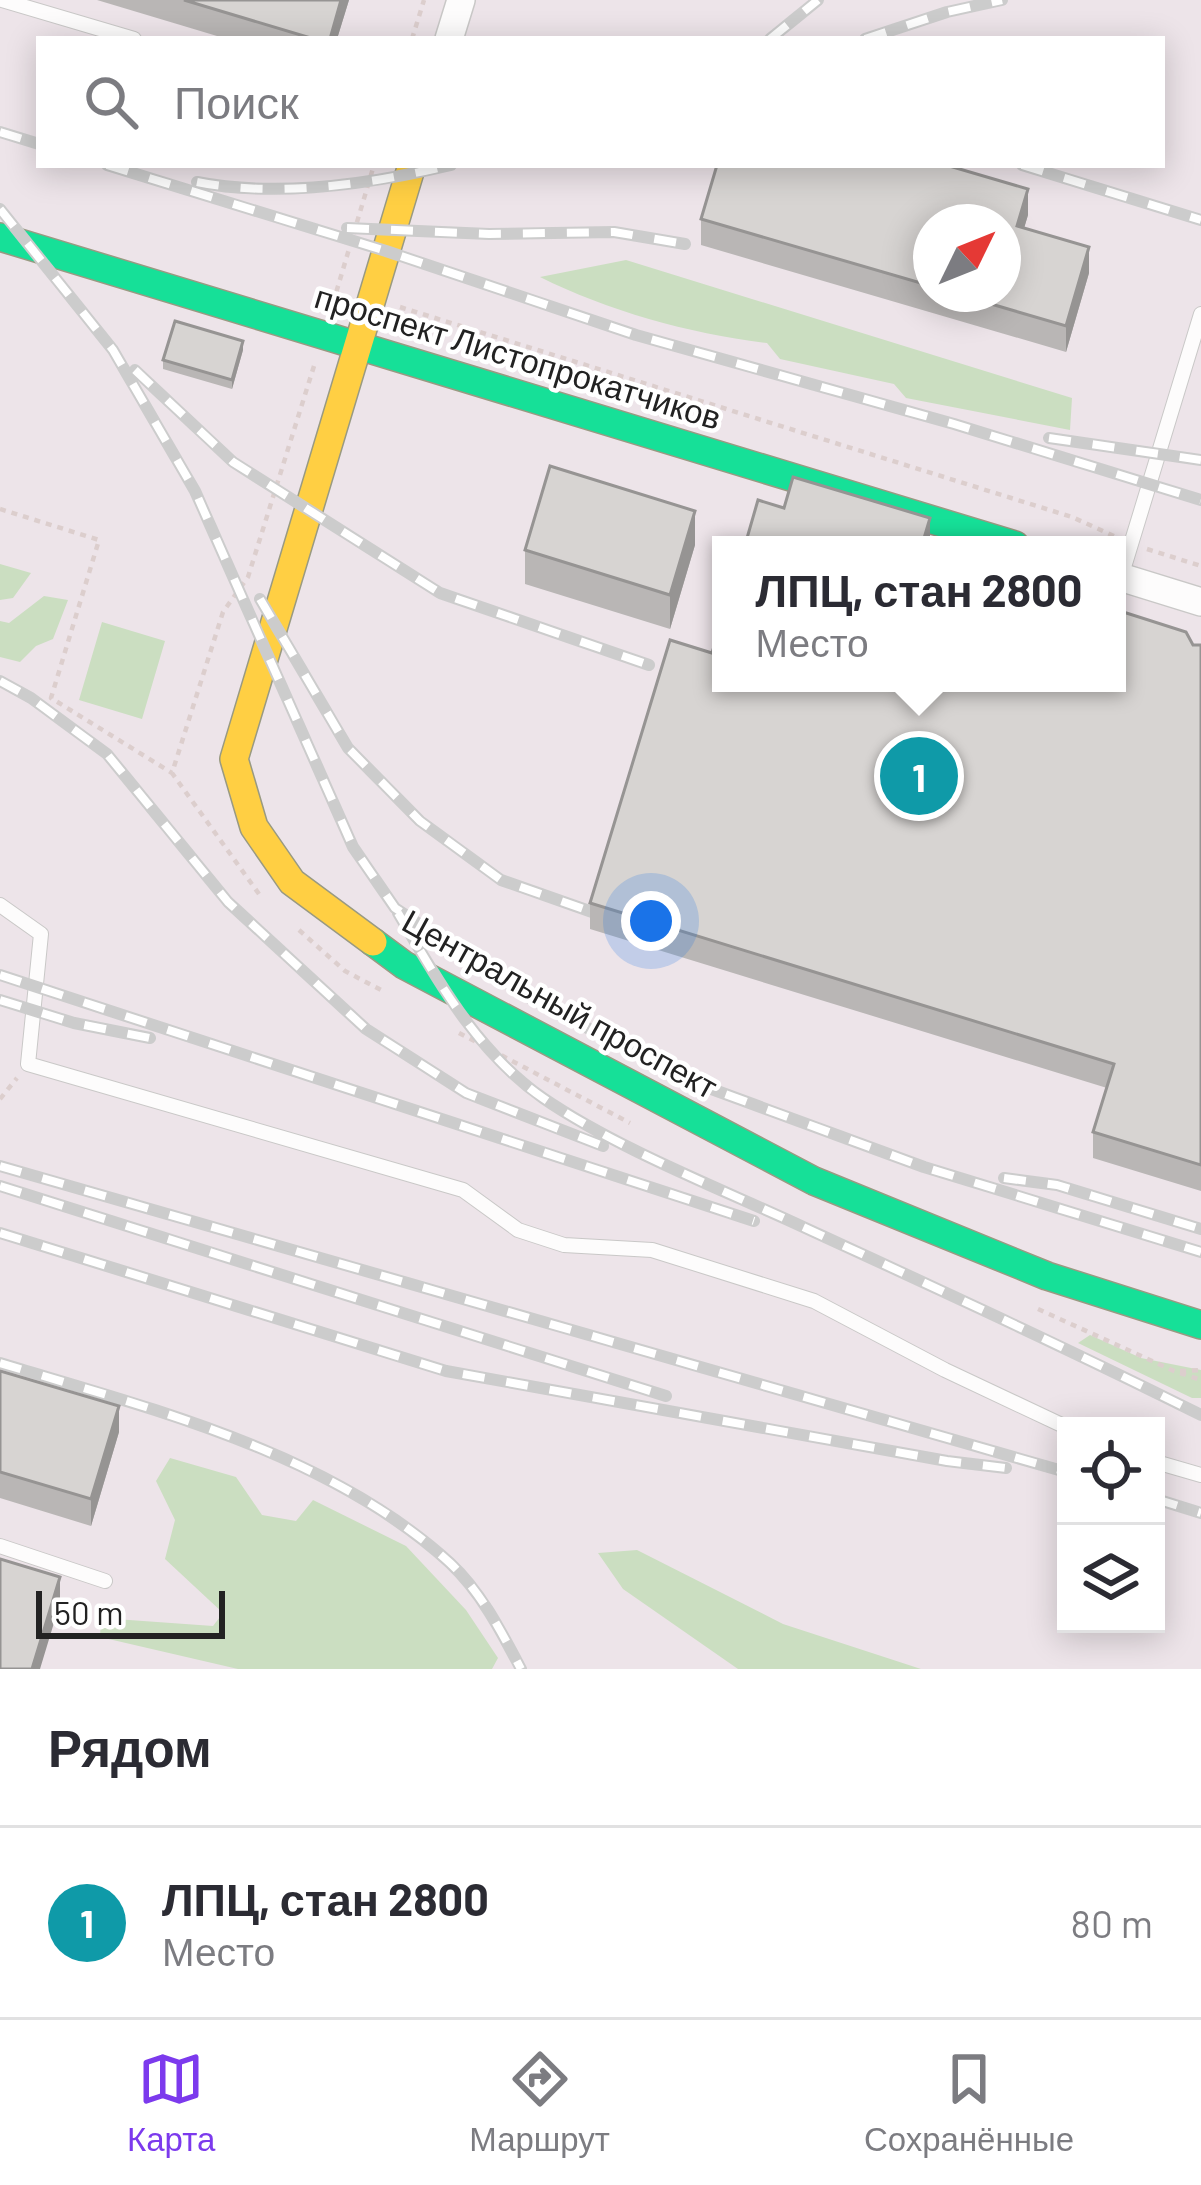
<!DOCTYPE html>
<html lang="ru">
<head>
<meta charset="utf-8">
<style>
  :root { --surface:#fff; --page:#f7f7f7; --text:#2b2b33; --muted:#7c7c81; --line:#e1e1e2; --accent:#7c3aed }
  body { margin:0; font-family:Barlow,sans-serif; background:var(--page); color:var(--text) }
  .controls { position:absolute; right:36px; bottom:36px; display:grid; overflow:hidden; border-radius:0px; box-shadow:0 6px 30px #0003 }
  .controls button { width:108px; height:108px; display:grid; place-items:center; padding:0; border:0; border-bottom:3px solid var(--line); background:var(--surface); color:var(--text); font:60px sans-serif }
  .compass { position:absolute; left:913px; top:204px; width:108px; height:108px; border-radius:50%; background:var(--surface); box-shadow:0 6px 30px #0003; rotate:47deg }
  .scale { position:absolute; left:36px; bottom:30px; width:189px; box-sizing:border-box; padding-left:12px; border:6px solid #222; border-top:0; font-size:33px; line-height:42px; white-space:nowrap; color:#222; -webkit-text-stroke:9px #fff; paint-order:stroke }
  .you { position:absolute; left:651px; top:921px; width:42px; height:42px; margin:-30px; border:9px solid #fff; border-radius:50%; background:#1a73e8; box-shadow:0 0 0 18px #1a73e833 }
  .badge { display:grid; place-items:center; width:78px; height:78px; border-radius:50%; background:var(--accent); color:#fff; font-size:39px; font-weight:700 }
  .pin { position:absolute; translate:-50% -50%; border:6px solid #fff; box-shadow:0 3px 12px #0006 }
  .popup { position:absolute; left:712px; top:536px; width:414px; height:156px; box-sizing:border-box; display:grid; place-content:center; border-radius:0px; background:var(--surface); filter:drop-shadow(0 3px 9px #0005); font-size:39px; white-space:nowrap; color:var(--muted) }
  .popup b { font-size:45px; color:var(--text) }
  .popup::after { content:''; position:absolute; left:50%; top:100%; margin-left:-24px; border:24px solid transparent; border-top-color:var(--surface) }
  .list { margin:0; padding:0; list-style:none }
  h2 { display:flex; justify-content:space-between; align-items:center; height:156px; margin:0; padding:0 48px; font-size:51px }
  h2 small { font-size:39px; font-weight:400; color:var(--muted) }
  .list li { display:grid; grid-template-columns:78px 1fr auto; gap:36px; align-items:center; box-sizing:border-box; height:192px; padding:0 48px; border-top:3px solid var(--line) }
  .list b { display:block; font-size:45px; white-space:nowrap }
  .list p { margin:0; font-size:39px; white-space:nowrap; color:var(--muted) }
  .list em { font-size:39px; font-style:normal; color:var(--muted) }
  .icon { flex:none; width:66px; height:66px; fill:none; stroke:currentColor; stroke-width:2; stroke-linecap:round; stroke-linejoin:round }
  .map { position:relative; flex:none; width:1201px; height:1669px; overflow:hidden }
  .search { position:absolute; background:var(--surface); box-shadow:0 6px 30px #0003; left:36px; right:36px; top:36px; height:132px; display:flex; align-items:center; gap:30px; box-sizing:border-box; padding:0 42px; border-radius:0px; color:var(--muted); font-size:45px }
  .sheet { height:348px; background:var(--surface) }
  nav { display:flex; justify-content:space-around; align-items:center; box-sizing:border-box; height:168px; border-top:3px solid var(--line); background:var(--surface); font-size:33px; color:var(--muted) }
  nav a { display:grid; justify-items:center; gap:6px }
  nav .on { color:var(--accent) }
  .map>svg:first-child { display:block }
</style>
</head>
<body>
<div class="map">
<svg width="1201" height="1669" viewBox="0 0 1201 1669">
  <rect width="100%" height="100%" fill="#f0eeeb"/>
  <path fill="#ede4e9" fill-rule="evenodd" d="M 0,0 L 1201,0 L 1201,1669 L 0,1669 ZM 39,39 L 1162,39 L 1162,165 L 39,165 ZM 931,222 L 1003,222 L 1003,294 L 931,294 ZM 721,545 L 1117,545 L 1117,683 L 721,683 ZM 1066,1426 L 1156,1426 L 1156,1624 L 1066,1624 Z"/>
  <path fill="#cbdec1" d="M 626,260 L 1072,398 L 1070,430 L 906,398 L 894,384 L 780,359 L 767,343 C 691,334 608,311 540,277 Z
    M 0,564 L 31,573 L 13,598 L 0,600 Z
    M 44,596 L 68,600 L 53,639 L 36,646 L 20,662 L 0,657 L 0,621 L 9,623 Z
    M 102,622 L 165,641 L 142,719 L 79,700 Z
    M 1090,1335 L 1141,1358 L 1201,1370 L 1201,1398 L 1192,1398 L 1078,1343 Z
    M 170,1458 L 236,1477 L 262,1515 L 296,1521 L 313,1500 L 406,1546 L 466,1610 L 498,1658 L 492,1669 L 238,1669 L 100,1637 L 101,1618 L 213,1626 L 223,1613 L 165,1559 L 175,1520 L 156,1481 Z
    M 637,1550 L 783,1624 L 921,1669 L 738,1669 L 623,1589 L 598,1553 Z"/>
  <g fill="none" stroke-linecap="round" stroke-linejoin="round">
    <defs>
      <path id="lane" d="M 2,0 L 134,39
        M 1121,577 L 1201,314
        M 0,905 L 41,934 L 28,1064 L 463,1190 L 518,1230 L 564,1245 L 652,1250 L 814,1301 L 945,1370 L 1066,1427
        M 1156,1462 L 1201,1475
        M 0,1546 L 105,1581"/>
      <path id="street" d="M 449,39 L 461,0
        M 1117,576 L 1201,602"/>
      <path id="fast" d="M 0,237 L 1015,545
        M 373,942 L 404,965 L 814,1181 L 1047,1276 L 1201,1325"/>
      <path id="slow" d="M 373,942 L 292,882 L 254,827 L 234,759 L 412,165"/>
    </defs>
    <use href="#lane" stroke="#c9c8c7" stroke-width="16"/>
    <use href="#street" stroke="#c9c8c7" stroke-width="30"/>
    <use href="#fast" stroke="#999a82" stroke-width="30"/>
    <use href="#slow" stroke="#999a82" stroke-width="30"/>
    <path stroke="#dccecd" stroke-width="4.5" stroke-dasharray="6 6" stroke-linecap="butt" d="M 412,39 L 424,0
      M 333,303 L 374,165
      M 400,307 L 1072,517 L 1114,536
      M 0,509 L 99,540 L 51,698 L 172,773
      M 1147,549 L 1201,566
      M 259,894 L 172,773 L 223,612 L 248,577 L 314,366
      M 299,930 L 345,971 L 381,990
      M 459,1033 L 630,1123
      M 0,1099 L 17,1078
      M 1038,1309 L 1174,1371 L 1201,1380
      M 1180,1371 L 1201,1370"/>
    <use href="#lane" stroke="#fdfcfc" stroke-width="14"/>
    <use href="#street" stroke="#fdfcfc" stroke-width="27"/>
    <use href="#fast" stroke="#16e098" stroke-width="27"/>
    <use href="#slow" stroke="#ffcf43" stroke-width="27"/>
    <defs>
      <path id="rail" d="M 770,39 L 818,0
        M 865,39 L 947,12 L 1002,0
        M 0,132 L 39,144
        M 107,165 L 386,251 L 636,335 L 954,424 L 1201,500
        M 1022,165 L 1201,220
        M 197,182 C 278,198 371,184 451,165
        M 0,209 L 113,350 L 195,491 L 353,847 L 395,908 L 530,998 L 687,1080 L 924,1167 L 1201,1252
        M 347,228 L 489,234 L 614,232 L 685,244
        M 135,370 L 233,462 L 440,593 L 649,665
        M 1049,438 L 1201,460
        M 260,599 L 348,748 L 420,821 L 501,880 L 595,913
        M 0,681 L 31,698 L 107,754 L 228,902 L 366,1029 L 466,1093 L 603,1146
        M 398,913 C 438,981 477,1052 543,1098 C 613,1146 711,1185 788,1220 C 927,1284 1065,1347 1201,1415
        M 0,975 L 754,1221
        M 0,1000 L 74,1023 L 150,1038
        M 0,1166 L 1066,1472
        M 1004,1178 L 1057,1185 L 1201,1229
        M 0,1186 L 666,1396
        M 0,1233 L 446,1371 L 947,1461 L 1006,1468
        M 0,1363 C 152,1409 330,1453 450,1563 C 481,1592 501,1631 521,1669
        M 1156,1499 L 1201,1513"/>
    </defs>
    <use href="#rail" stroke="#ccc" stroke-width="12"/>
    <use href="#rail" stroke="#fff" stroke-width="8" stroke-dasharray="22" stroke-linecap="butt"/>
  </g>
  <path fill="#b9b6b5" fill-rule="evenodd" d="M 97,0 L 349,0 L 337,39 L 227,39 Z
    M 1028,215 L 1024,228 L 1089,273 L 1066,352 L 701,245 L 701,219 ZM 931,222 L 1003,294 L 931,294 Z
    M 243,350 L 232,389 L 163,369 L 163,360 Z
    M 695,545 L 670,629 L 525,584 L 525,550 Z
    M 1201,645 L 1201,1191 L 1093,1158 L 1093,1132 L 1107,1088 L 590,929 L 590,903 L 712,653 Z
    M 0,1371 L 119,1432 L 91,1526 L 0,1498 Z"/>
  <path fill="#969493" d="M 341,0 L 349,0 L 337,39 L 330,39 Z
    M 1028,189 L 1028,215 L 1017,252 L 1017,226 Z
    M 1089,247 L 1089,273 L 1066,352 L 1066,326 Z
    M 243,341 L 243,350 L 232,389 L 232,380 Z
    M 695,511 L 695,545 L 670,629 L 670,595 Z
    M 930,518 L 930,545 L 922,545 Z
    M 119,1406 L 119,1432 L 91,1526 L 91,1499 Z
    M 60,1577 L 60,1603 L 40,1669 L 32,1669 Z"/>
  <path fill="#d7d4d2" stroke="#969493" stroke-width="3" d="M 184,0 L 341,0 L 330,39 L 314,39 Z
    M 717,165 L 946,165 L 1028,189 L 1017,226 L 1089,247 L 1066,326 L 957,294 L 1003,294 L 1003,222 L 931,222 L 931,286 L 701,219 Z
    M 175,321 L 243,341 L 232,380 L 163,360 Z
    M 550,466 L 695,511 L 670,595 L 525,550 Z
    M 793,477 L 930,518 L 922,545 L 745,545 L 758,500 L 784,508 Z
    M 1117,610 L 1186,632 L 1193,645 L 1201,645 L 1201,1165 L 1093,1132 L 1114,1064 L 590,903 L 670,640 L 712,653 L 721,624 L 721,683 L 1117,683 Z
    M 0,1371 L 119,1406 L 91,1499 L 0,1472 Z
    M 0,1559 L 60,1577 L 32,1669 L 0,1669 Z"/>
  <g text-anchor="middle" stroke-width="9" stroke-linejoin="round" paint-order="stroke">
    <g font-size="33" fill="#222" stroke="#fff">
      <text transform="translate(518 357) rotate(17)" y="12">проспект Листопрокатчиков</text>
      <text transform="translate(560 1004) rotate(29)" y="12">Центральный проспект</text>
    </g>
  </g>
</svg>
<div class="controls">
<button><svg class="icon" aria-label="locate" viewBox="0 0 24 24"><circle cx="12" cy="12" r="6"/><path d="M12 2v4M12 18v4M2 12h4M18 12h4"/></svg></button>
<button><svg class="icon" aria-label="layers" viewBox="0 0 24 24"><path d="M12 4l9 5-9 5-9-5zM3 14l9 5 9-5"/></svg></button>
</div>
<svg class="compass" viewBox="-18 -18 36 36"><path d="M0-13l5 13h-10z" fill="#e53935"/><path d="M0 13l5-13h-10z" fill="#7c7c81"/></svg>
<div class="scale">50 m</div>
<div class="you"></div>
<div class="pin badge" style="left:919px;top:776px;background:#0f9aa8">1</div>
<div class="popup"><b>ЛПЦ, стан 2800</b>Место</div>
<div class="search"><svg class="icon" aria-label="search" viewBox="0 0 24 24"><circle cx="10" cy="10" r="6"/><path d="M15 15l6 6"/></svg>Поиск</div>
</div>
<section class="sheet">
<h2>Рядом<small></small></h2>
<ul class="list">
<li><span class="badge" style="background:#0f9aa8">1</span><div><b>ЛПЦ, стан 2800</b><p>Место</p></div><em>80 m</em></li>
</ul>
</section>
<nav>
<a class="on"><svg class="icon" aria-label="map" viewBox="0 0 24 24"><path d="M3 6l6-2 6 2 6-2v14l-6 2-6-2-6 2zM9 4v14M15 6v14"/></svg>Карта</a>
<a><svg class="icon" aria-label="directions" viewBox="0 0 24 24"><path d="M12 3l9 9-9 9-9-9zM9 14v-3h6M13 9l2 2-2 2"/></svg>Маршрут</a>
<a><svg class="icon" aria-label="saved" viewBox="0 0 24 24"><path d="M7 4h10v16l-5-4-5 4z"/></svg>Сохранённые</a>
</nav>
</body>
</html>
